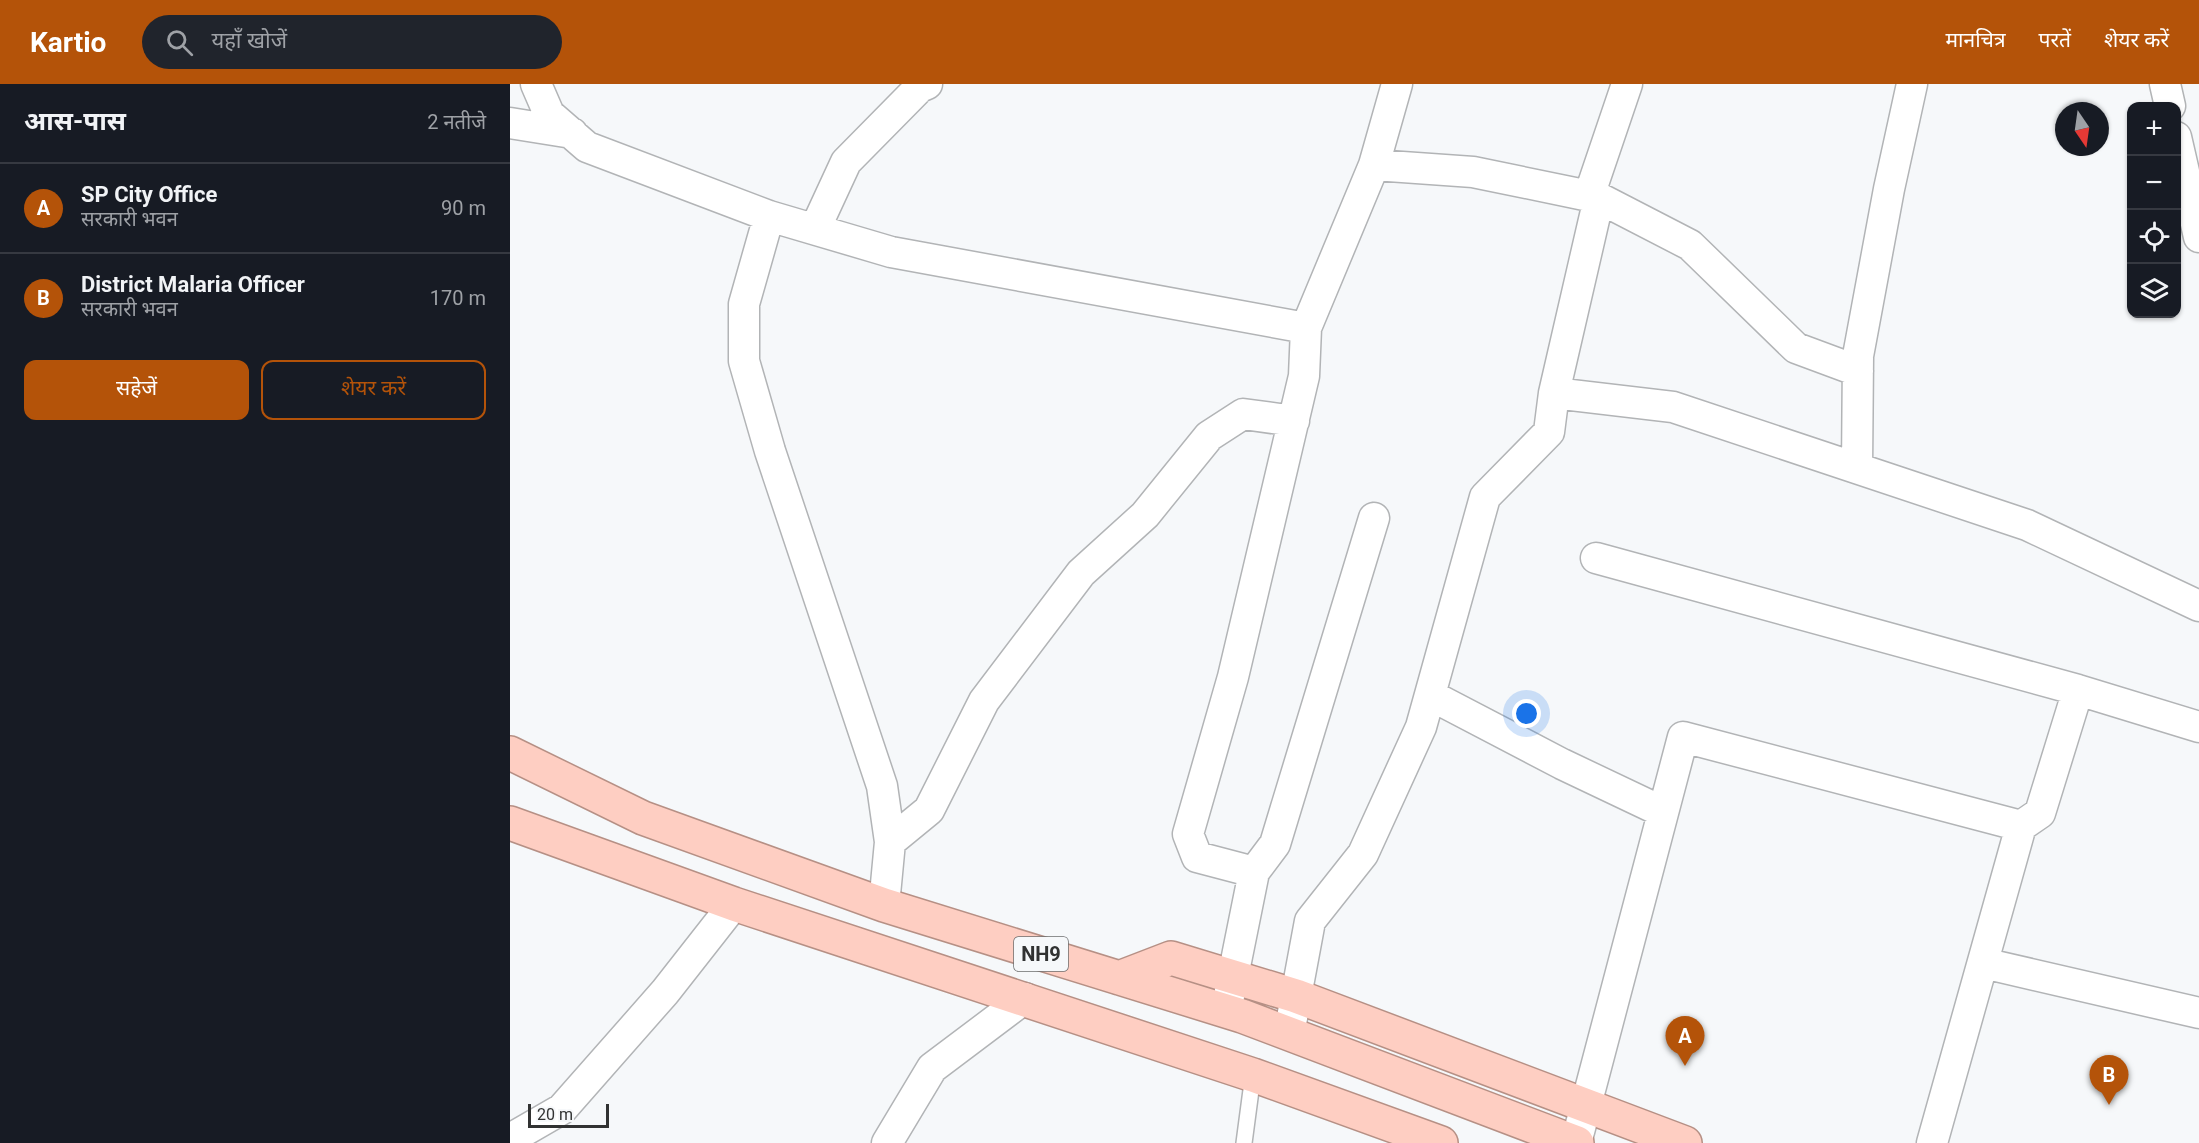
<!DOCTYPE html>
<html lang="hi">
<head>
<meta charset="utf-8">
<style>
  :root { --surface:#171b24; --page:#20242c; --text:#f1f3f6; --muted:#9ea1a6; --line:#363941; --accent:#b45309 }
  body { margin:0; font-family:Roboto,"Noto Sans Devanagari",sans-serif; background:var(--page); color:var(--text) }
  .controls { position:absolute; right:18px; top:18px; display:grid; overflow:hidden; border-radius:12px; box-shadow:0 2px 4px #0004 }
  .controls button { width:54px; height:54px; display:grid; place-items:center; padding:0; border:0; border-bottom:2px solid var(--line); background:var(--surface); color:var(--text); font:30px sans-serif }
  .compass { position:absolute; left:1545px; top:18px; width:54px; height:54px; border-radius:50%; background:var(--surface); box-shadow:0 2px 4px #0004; rotate:167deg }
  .scale { position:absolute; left:18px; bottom:15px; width:81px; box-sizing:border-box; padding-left:6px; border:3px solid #313232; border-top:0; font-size:16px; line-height:21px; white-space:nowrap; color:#313232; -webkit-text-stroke:4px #f6f8fa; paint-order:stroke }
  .you { position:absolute; left:1017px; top:630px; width:21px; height:21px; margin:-15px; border:4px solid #fff; border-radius:50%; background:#1a73e8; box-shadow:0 0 0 9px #1a73e833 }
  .badge { display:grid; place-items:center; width:39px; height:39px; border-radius:50%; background:var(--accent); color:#fff; font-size:20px; font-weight:700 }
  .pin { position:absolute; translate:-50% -50px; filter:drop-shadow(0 2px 3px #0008) }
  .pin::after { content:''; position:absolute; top:32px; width:21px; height:18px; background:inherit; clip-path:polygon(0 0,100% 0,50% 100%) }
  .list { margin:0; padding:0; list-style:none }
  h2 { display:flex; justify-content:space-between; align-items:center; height:78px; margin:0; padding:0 24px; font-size:26px }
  h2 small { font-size:20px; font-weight:400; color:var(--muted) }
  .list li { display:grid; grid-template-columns:39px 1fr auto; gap:18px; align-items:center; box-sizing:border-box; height:90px; padding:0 24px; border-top:2px solid var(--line) }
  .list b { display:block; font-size:22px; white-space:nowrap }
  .list p { margin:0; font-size:20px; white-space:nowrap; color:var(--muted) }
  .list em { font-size:20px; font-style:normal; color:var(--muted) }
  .actions { display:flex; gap:12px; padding:18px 24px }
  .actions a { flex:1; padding:14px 0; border:2px solid var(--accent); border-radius:12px; text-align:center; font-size:21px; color:var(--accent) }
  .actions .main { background:var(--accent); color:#fff }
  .icon { flex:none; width:33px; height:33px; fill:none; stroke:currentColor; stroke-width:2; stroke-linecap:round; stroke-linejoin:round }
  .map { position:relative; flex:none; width:1689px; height:1059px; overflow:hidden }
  header { display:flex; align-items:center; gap:36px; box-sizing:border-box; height:84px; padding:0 30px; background:var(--accent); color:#fff }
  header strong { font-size:28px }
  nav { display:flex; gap:33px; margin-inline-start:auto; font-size:21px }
  .search { width:420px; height:54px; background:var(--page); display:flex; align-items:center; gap:15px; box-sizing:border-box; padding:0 21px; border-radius:33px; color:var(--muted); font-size:22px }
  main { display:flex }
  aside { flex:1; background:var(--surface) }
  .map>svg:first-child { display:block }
</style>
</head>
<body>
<header>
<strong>Kartio</strong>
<div class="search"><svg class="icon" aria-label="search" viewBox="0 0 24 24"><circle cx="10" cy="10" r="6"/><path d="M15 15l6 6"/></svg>यहाँ खोजें</div>
<nav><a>मानचित्र</a><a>परतें</a><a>शेयर करें</a></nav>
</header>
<main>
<aside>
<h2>आस-पास<small>2 नतीजे</small></h2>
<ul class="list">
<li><span class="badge">A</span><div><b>SP City Office</b><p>सरकारी भवन</p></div><em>90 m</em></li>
<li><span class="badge">B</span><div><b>District Malaria Officer</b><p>सरकारी भवन</p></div><em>170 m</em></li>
</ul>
<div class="actions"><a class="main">सहेजें</a><a>शेयर करें</a></div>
</aside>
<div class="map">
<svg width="1689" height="1059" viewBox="0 0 1689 1059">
  <rect width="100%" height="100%" fill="#f6f8fa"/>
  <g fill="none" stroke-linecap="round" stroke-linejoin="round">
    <defs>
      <path id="service" d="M 734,1059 L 743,991"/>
      <path id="minor" d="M 26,0 L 39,30 L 77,63 L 259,132 L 381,168 L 796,244
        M 1655,0 L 1660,22
        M 0,39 L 62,49
        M 1666,53 L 1689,153
        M 864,81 L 963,88 L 1089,114 L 1180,161 L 1286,264 L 1348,287
        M 1079,112 L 1117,0
        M 259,132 L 234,220 L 234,277 L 260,367 L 372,702 L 380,758 L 374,821
        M 305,145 L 336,78 L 410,3 L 417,0
        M 1044,309 L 1163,323 L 1517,441 L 1689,522
        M 1347,384 L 1348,272 L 1379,105 L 1402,0
        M 1086,474 L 1568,606 L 1689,643
        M 920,611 L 1052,680 L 1153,728
        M 380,758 L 419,726 L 474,617 L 571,489 L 635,431 L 699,352 L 733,330 L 784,337
        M 744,788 L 765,760 L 864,434
        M 1473,879 L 1689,929
        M 716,927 L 744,788 L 687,773 L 678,750 L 723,593 L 794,292 L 796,244 L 864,81 L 887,0
        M 779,950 L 800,837 L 853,770 L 911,643 L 975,413 L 1039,348 L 1044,309 L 1089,114
        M 0,1055 L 52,1025 L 155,908 L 224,820
        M 377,1059 L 422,984 L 515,914
        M 1066,1059 L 1173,653 L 1511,742
        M 1422,1059 L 1511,742 L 1530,729 L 1568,606"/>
      <path id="trunk" d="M 0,669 L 133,734 L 374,821 L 732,932 L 1067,1059
        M 0,739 L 224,820 L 743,991 L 931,1059
        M 609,894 L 661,874 L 786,912 L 1175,1059"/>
    </defs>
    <use href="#service" stroke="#b2b4b6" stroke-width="18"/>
    <use href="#minor" stroke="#b2b4b6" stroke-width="33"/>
    <use href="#trunk" stroke="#b69085" stroke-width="36"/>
    <use href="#service" stroke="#fff" stroke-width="15"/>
    <use href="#minor" stroke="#fff" stroke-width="30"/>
    <use href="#trunk" stroke="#fecec2" stroke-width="33"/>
  </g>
  <g text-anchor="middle" stroke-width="4.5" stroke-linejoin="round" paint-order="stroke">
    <rect fill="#f6f8fa" stroke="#6c6d6e" stroke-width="1.5" x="504" y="853" width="54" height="34" rx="4.5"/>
    <g font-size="20" font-weight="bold" fill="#313232">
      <text x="531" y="877">NH9</text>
    </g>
  </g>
</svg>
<div class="controls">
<button>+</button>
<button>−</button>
<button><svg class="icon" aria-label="locate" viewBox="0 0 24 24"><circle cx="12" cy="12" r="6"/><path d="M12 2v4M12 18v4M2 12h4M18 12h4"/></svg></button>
<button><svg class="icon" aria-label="layers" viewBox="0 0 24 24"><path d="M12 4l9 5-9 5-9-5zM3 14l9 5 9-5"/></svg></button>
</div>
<svg class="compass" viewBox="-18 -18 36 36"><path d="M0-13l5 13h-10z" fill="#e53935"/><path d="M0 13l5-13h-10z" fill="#9ea1a6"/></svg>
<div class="scale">20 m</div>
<div class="you"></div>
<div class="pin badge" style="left:1175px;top:982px">A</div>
<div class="pin badge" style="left:1599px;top:1021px">B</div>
</div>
</main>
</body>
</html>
